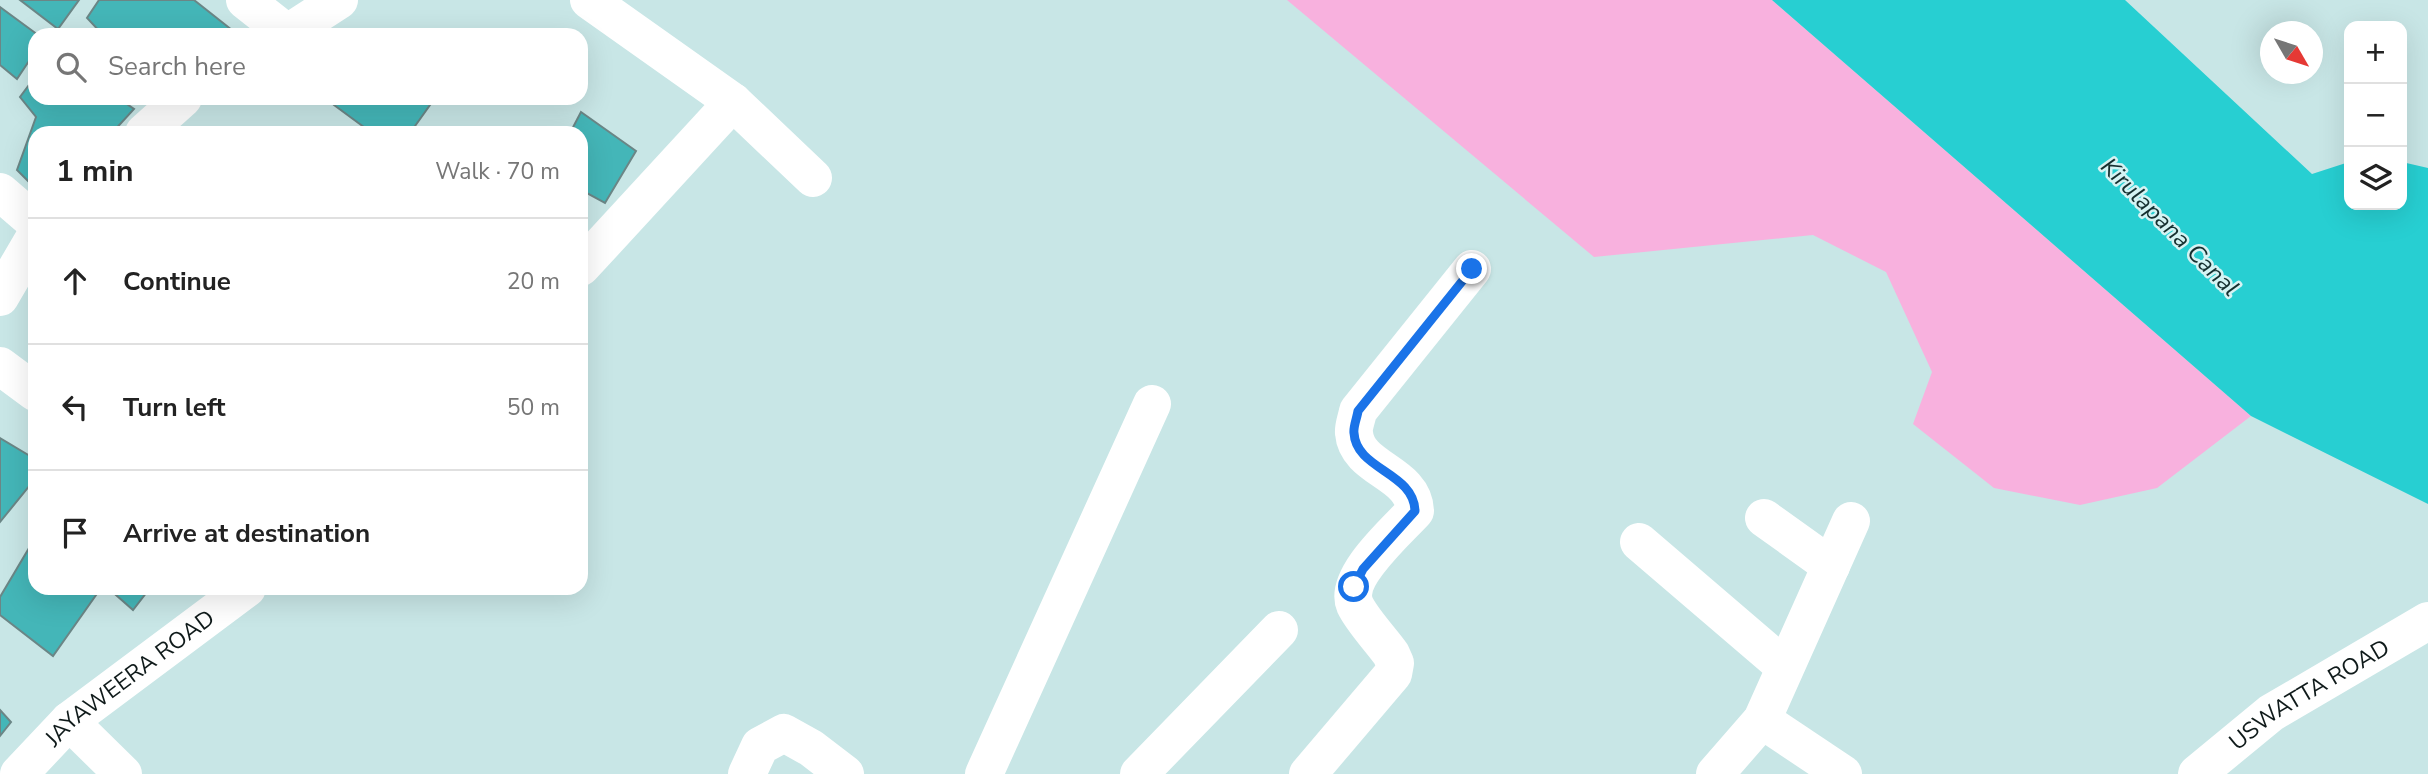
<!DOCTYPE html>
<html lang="en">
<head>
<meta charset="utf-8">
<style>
  :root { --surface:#fff; --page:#f2f2f2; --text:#222; --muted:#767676; --line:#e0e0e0 }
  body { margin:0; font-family:"Nunito Sans",sans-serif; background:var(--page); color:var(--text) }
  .controls { position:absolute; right:21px; top:21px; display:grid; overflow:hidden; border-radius:14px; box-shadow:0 7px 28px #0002 }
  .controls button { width:63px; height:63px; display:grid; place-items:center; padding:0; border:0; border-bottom:2px solid var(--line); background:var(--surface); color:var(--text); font:35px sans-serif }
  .compass { position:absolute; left:2260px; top:21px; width:63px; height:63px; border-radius:50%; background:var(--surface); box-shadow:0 7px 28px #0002; rotate:129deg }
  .stop { position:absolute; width:21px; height:21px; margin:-16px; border:5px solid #1a73e8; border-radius:50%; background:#fff }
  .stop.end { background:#1a73e8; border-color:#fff; box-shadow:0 2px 7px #0008 }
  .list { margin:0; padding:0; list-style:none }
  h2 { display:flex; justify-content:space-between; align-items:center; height:91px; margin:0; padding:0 28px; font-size:30px }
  h2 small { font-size:23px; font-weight:400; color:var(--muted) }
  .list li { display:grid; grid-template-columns:46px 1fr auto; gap:21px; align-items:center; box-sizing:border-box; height:126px; padding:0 28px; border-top:2px solid var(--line) }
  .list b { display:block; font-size:26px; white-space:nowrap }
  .list em { font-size:23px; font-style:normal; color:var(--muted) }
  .icon { flex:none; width:38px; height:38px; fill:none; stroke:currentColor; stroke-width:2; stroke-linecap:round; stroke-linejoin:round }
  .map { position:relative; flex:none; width:2428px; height:774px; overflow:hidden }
  .search { position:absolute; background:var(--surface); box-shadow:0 7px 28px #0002; left:28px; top:28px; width:560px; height:77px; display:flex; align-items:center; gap:18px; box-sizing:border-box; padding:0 24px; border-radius:21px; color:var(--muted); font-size:26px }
  .panel { position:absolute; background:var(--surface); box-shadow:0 7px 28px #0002; left:28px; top:126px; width:560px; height:469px; border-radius:21px }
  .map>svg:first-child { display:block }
</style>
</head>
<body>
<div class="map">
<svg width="2428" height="774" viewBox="0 0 2428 774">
  <rect width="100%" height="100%" fill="#c8e6e6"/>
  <path fill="#f8b1de" d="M 1287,0 L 1772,0 L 2251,416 L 2157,488 L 2080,505 L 1994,488 L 1913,424 L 1932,372 L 1886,272 L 1813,235 L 1594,257 Z"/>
  <path fill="#27cfd2" d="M 1772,0 L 2125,0 L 2312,174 L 2349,162 L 2349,205 L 2402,205 L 2402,162 L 2428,168 L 2428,504 L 2251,416 Z"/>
  <path fill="#44b6b8" stroke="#6b8686" stroke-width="2" d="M 20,0 L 79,0 L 58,29 Z
    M 99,0 L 194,0 L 237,34 L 103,35 L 87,18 Z
    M 0,7 L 38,35 L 35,35 L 35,52 L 17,79 L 0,65 Z
    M 35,77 L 35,98 L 118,98 L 134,109 L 112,133 L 35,133 L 35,188 L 17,170 L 36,117 L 20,97 Z
    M 338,98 L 435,98 L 410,133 L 372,133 L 334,105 Z
    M 581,112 L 636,151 L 605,203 L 581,190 L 581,133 L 570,133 Z
    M 0,438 L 35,459 L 35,479 L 0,522 Z
    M 35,538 L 35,588 L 101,588 L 53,656 L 0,615 L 0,597 Z
    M 108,588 L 150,588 L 133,610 Z
    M 0,710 L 11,722 L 0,736 Z"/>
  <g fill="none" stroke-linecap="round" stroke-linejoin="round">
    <g stroke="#fff" stroke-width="38">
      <path d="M 245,0 L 288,34"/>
      <path d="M 589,0 L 733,102 L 813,178"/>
      <path d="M 285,35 L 339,0"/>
      <path d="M 144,133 L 183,98"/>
      <path d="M 0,192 L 35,222"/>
      <path d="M 581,267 L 733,102"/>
      <path d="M 0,297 L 35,237"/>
      <path d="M 0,366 L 35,392"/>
      <path d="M 1764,518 L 1831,566"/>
      <path d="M 1639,542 L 1785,667"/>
      <path d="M 1762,720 L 1843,774"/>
      <path d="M 69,721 L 123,774"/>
      <path id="s1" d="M 19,774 L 69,721 L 247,588"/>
      <path d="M 747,774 L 760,746 L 784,733 L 811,748 L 845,774"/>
      <path d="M 984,774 L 1152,404"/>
      <path d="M 1139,774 L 1279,630"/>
      <path d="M 1308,774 L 1393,674 L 1395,663 L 1391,654 C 1381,640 1362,620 1355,605 C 1343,577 1398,530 1415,511 C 1414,472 1357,470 1354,433 C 1353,427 1357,418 1358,411 L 1472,269"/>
      <path d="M 1715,774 L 1762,720 L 1851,521"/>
      <path id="s2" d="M 2197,774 L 2271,713 L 2428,621"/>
    </g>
  </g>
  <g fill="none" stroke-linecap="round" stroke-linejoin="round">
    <path stroke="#1a73e8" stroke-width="9" d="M 1354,587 L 1363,569 L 1415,511 C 1414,472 1356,470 1354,433 C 1353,427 1357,418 1358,411 L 1472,269"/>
  </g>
  <g text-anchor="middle" stroke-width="5" stroke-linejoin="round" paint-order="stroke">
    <g font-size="23" fill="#0f1a1a" stroke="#d5f3f3">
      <text dy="8" stroke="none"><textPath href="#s1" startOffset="147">JAYAWEERA ROAD</textPath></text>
      <text dy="8" stroke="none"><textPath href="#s2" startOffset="138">USWATTA ROAD</textPath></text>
    </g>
    <g font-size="24" font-style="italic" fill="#152f2f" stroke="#d5f3f3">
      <text transform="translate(2170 227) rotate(45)" y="8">Kirulapana Canal</text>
    </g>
  </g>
</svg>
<div class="controls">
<button>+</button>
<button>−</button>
<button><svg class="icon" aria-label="layers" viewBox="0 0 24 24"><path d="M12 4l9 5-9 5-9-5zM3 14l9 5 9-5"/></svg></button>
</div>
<svg class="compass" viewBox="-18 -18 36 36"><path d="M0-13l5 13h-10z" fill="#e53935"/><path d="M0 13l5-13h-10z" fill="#767676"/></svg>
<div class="stop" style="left:1354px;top:587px"></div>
<div class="stop end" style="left:1472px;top:269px"></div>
<div class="search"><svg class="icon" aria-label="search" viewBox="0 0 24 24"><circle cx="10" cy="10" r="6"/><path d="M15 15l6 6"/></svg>Search here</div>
<section class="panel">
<h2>1 min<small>Walk · 70 m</small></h2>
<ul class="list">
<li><svg class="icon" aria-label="ahead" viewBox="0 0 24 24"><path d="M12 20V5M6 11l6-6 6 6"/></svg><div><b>Continue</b></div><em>20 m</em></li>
<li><svg class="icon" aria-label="left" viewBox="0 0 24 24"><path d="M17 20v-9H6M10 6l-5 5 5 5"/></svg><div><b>Turn left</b></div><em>50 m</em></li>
<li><svg class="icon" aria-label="arrive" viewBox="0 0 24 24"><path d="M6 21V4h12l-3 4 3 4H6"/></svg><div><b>Arrive at destination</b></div></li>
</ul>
</section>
</div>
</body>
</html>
